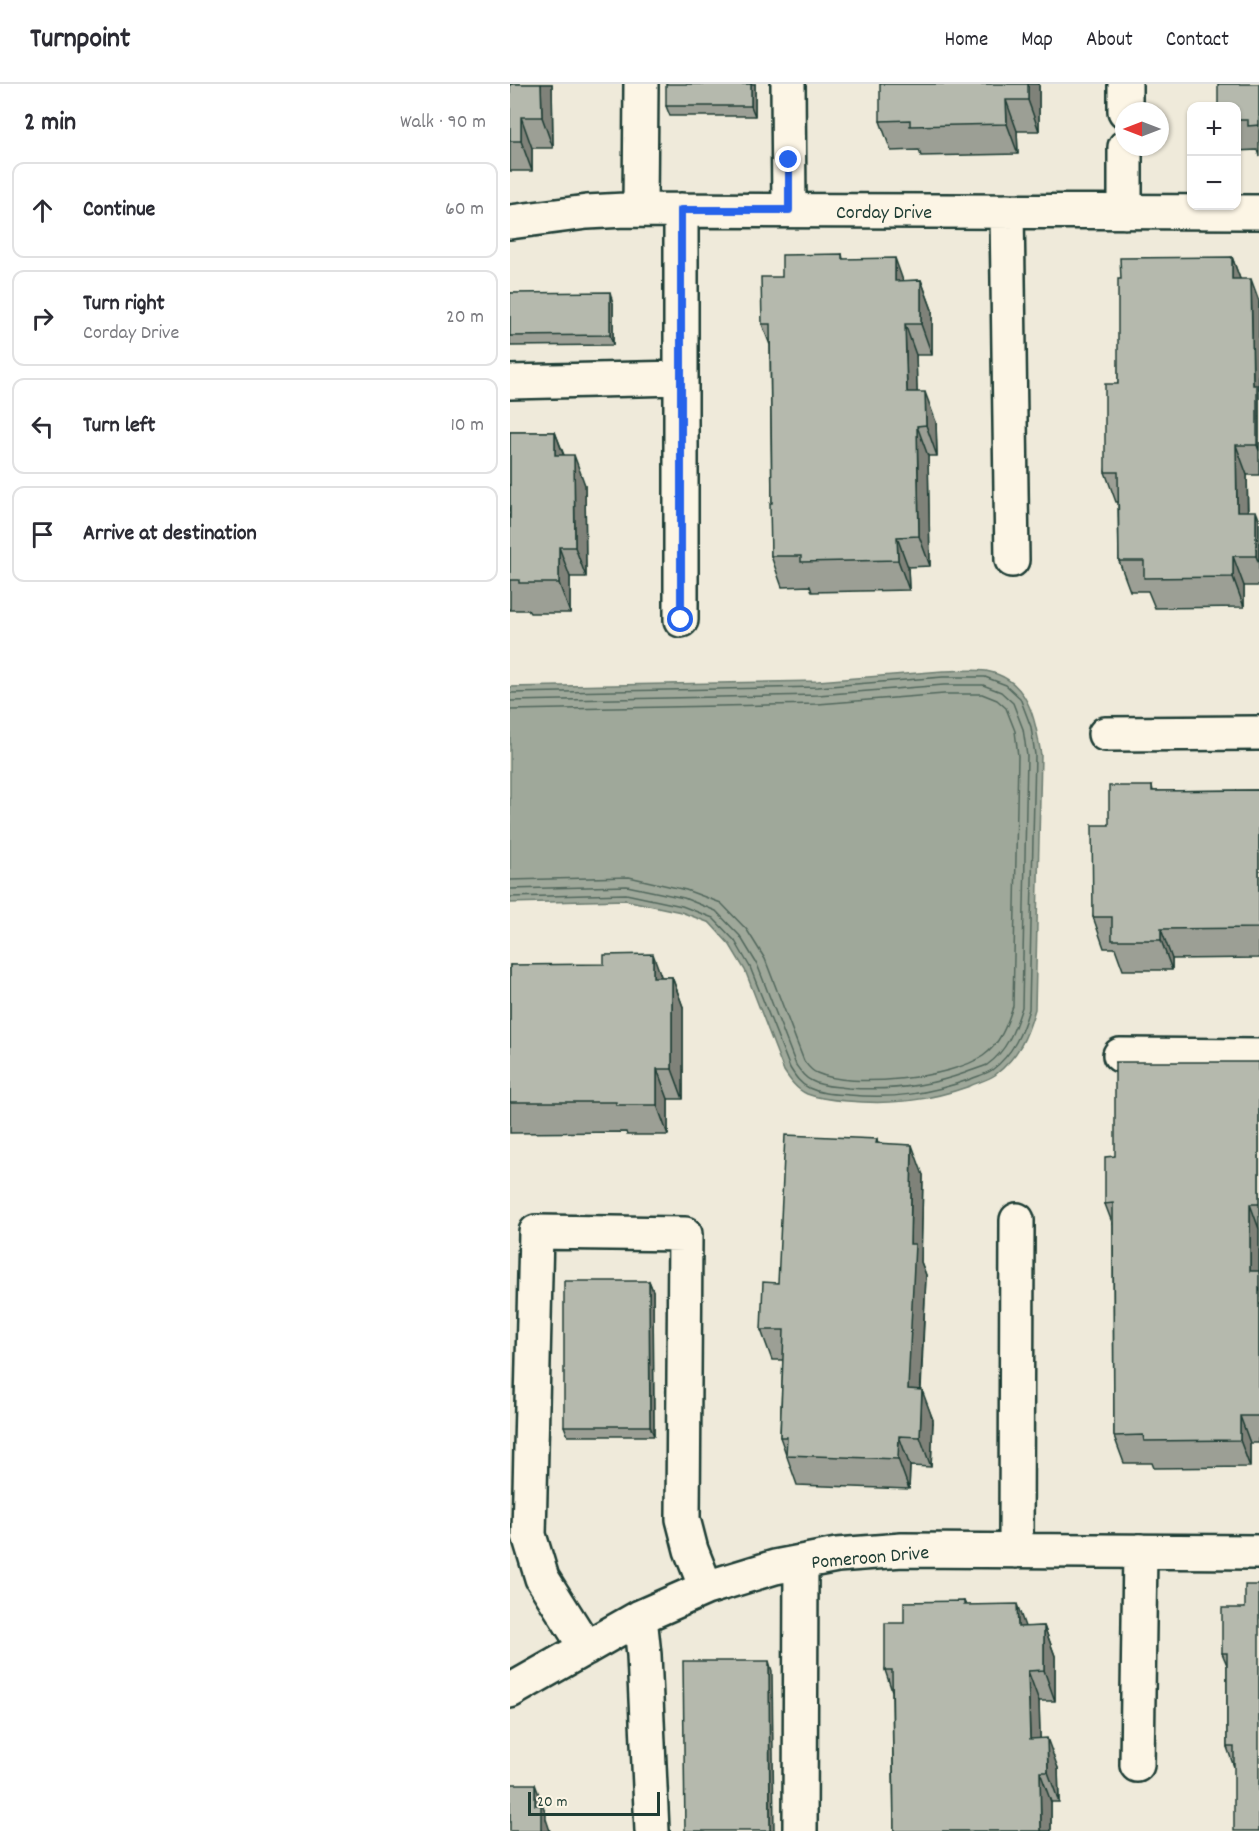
<!DOCTYPE html>
<html lang="en">
<head>
<meta charset="utf-8">
<style>
  :root { --surface:#fff; --page:#f7f7f7; --text:#2b2b33; --muted:#7c7c81; --line:#e1e1e2 }
  body { margin:0; font-family:Dekko,sans-serif; background:var(--page); color:var(--text) }
  .controls { position:absolute; right:18px; top:18px; display:grid; overflow:hidden; border-radius:12px; box-shadow:0 2px 4px #0004 }
  .controls button { width:54px; height:54px; display:grid; place-items:center; padding:0; border:0; border-bottom:2px solid var(--line); background:var(--surface); color:var(--text); font:30px sans-serif }
  .compass { position:absolute; left:605px; top:18px; width:54px; height:54px; border-radius:50%; background:var(--surface); box-shadow:0 2px 4px #0004; rotate:270deg }
  .scale { position:absolute; left:18px; bottom:15px; width:132px; box-sizing:border-box; padding-left:6px; border:3px solid #1f3d34; border-top:0; font-size:16px; line-height:21px; white-space:nowrap; color:#1f3d34; -webkit-text-stroke:4px #fcf5e5; paint-order:stroke }
  .stop { position:absolute; width:18px; height:18px; margin:-14px; border:4px solid #2563eb; border-radius:50%; background:#fff }
  .stop.end { background:#2563eb; border-color:#fff; box-shadow:0 2px 6px #0008 }
  .list { margin:0; padding:0; list-style:none }
  h2 { display:flex; justify-content:space-between; align-items:center; height:78px; margin:0; padding:0 24px; font-size:26px }
  h2 small { font-size:20px; font-weight:400; color:var(--muted) }
  .list li { display:grid; grid-template-columns:39px 1fr auto; gap:18px; align-items:center; box-sizing:border-box; height:96px; margin:0 12px 12px; padding:0 12px; border:2px solid var(--line); border-radius:12px }
  .list b { display:block; font-size:22px; white-space:nowrap }
  .list p { margin:0; font-size:20px; white-space:nowrap; color:var(--muted) }
  .list em { font-size:20px; font-style:normal; color:var(--muted) }
  .icon { flex:none; width:33px; height:33px; fill:none; stroke:currentColor; stroke-width:2; stroke-linecap:round; stroke-linejoin:round }
  .map { position:relative; flex:none; width:749px; height:1747px; overflow:hidden }
  header { display:flex; align-items:center; gap:36px; box-sizing:border-box; height:84px; padding:0 30px; background:var(--surface); border-bottom:2px solid var(--line) }
  header strong { font-size:28px }
  nav { display:flex; gap:33px; margin-inline-start:auto; font-size:21px }
  main { display:flex }
  aside { flex:1; background:var(--surface) }
  .map>svg:first-child { display:block }
</style>
</head>
<body>
<header>
<strong>Turnpoint</strong>
<nav><a>Home</a><a>Map</a><a>About</a><a>Contact</a></nav>
</header>
<main>
<aside>
<h2>2 min<small>Walk · 90 m</small></h2>
<ul class="list">
<li><svg class="icon" aria-label="ahead" viewBox="0 0 24 24"><path d="M12 20V5M6 11l6-6 6 6"/></svg><div><b>Continue</b></div><em>60 m</em></li>
<li><svg class="icon" aria-label="right" viewBox="0 0 24 24"><path d="M7 20v-9h11M14 6l5 5-5 5"/></svg><div><b>Turn right</b><p>Corday Drive</p></div><em>20 m</em></li>
<li><svg class="icon" aria-label="left" viewBox="0 0 24 24"><path d="M17 20v-9H6M10 6l-5 5 5 5"/></svg><div><b>Turn left</b></div><em>10 m</em></li>
<li><svg class="icon" aria-label="arrive" viewBox="0 0 24 24"><path d="M6 21V4h12l-3 4 3 4H6"/></svg><div><b>Arrive at destination</b></div></li>
</ul>
</aside>
<div class="map">
<svg width="749" height="1747" viewBox="0 0 749 1747">
  <rect width="100%" height="100%" fill="#efeada"/>
  <filter id="ink" filterUnits="userSpaceOnUse"><feTurbulence type="fractalNoise" baseFrequency=".0167" numOctaves="2"/><feDisplacementMap in="SourceGraphic" scale="12" xChannelSelector="R" yChannelSelector="G"/><feConvolveMatrix kernelMatrix="1 2 1 2 8 2 1 2 1" color-interpolation-filters="sRGB"/></filter>
  <g filter="url(#ink)">
    <path fill="#9fa89a" stroke="#6c7d71" stroke-width="1.5" d="M 433,587 C 447,587 462,585 476,587 C 519,595 525,635 531,671 L 525,925 C 517,953 509,972 485,991 C 478,996 468,998 460,1002 C 418,1017 381,1021 337,1017 C 323,1016 310,1015 297,1010 C 286,1005 280,996 274,987 L 235,886 L 220,861 L 200,839 L 171,828 L 115,816 L 0,819 L 0,603 L 308,597 Z"/>
    <g fill="none" stroke-linecap="round" stroke-linejoin="round">
      <path stroke="#52685d" stroke-width="1.5" d="M 0,609 L 308,603 L 433,593 L 475,593 L 496,601 L 510,614 L 521,643 L 525,671 L 519,925 C 512,949 503,970 482,986 C 476,990 468,992 461,995 C 419,1010 383,1015 339,1011 C 325,1010 311,1010 299,1004 C 290,1000 285,992 280,984 L 240,883 L 225,857 L 203,834 L 172,822 L 116,810 L 0,813
        M 0,617 L 308,611 L 434,601 L 473,601 L 491,608 L 503,619 L 513,645 L 517,672 L 512,923 C 505,945 497,967 477,981 C 470,984 462,986 455,989 C 416,1003 379,1007 338,1004 C 326,1002 313,1003 302,997 C 295,994 291,988 286,981 L 247,880 L 230,852 L 206,827 L 174,814 L 117,802 L 0,805
        M 0,626 L 308,620 L 434,610 L 472,610 L 487,616 L 496,624 L 505,647 L 508,672 L 503,922 C 497,941 490,960 473,972 C 441,994 342,1005 307,989 C 301,987 298,982 294,977 L 255,875 L 237,846 L 211,819 L 176,806 L 119,793 L 0,796"/>
      <defs>
        <path id="minor" d="M 278,0 L 279,126
          M 615,0 L 615,27
          M 615,63 L 615,128
          M 130,126 L 131,0
          M 171,126 L 171,536
          M 497,127 L 502,476
          M 0,138 L 77,128 L 115,126 L 749,128
          M 0,298 L 171,294
          M 595,650 L 749,649
          M 610,971 L 749,972
          M 506,1467 L 507,1136
          M 130,1533 L 134,1571 L 142,1747
          M 76,1564 L 32,1494 L 19,1451 L 26,1148 L 175,1150 L 173,1435 L 181,1466 L 196,1504
          M 0,1607 L 130,1533 L 196,1504 L 265,1483 L 291,1478 L 327,1471 L 392,1466 L 749,1468
          M 627,1681 L 630,1467
          M 290,1747 L 291,1478"/>
      </defs>
      <use href="#minor" stroke="#1f3d34" stroke-width="38"/>
      <use href="#minor" stroke="#fcf5e5" stroke-width="33"/>
    </g>
    <path fill="#9c9f95" stroke="#1f3d34" stroke-width="1.5" d="M 0,0 L 42,0 L 43,64 L 22,64 L 22,87 L 0,87 Z
      M 245,0 L 245,32 L 160,32 L 156,22 Z
      M 529,0 L 529,47 L 507,47 L 508,70 L 411,72 L 409,66 L 381,67 L 370,37 Z
      M 749,0 L 749,72 L 747,66 L 726,67 L 726,22 Z
      M 332,170 L 333,175 L 393,197 L 411,196 L 422,226 L 422,271 L 406,271 L 407,308 L 426,338 L 427,372 L 418,372 L 420,482 L 398,483 L 399,506 L 302,508 L 300,502 L 272,503 L 261,472 L 262,419 L 260,261 L 252,240 L 272,193 Z
      M 722,173 L 730,195 L 749,217 L 749,391 L 737,391 L 738,427 L 749,435 L 749,502 L 734,502 L 734,523 L 645,524 L 638,507 L 620,507 L 609,477 L 608,418 L 606,418 L 595,388 L 608,300 L 611,195 Z
      M 0,209 L 103,219 L 103,261 L 0,262 Z
      M 0,348 L 45,348 L 54,371 L 75,401 L 76,493 L 60,493 L 60,529 L 20,529 L 18,526 L 0,526 Z
      M 642,702 L 643,707 L 749,706 L 749,874 L 662,875 L 662,886 L 613,886 L 605,864 L 594,864 L 583,833 L 599,741 Z
      M 0,881 L 151,893 L 162,893 L 173,923 L 173,1015 L 158,1015 L 158,1051 L 117,1051 L 116,1048 L 0,1049 Z
      M 749,978 L 749,1359 L 740,1359 L 740,1383 L 644,1384 L 642,1379 L 614,1379 L 604,1352 L 603,1141 L 595,1120 L 605,1072 Z
      M 367,1055 L 368,1060 L 413,1091 L 411,1178 L 416,1191 L 411,1306 L 423,1336 L 421,1383 L 400,1382 L 399,1405 L 287,1401 L 270,1353 L 273,1276 L 262,1276 L 251,1246 L 268,1199 Z
      M 139,1197 L 143,1207 L 144,1352 L 58,1352 L 54,1342 Z
      M 749,1501 L 724,1683 L 717,1663 L 717,1581 L 712,1569 L 735,1524 Z
      M 454,1517 L 456,1521 L 516,1543 L 534,1542 L 545,1572 L 545,1617 L 529,1617 L 530,1654 L 548,1684 L 549,1718 L 541,1718 L 541,1747 L 384,1747 L 382,1607 L 375,1586 L 394,1539 Z"/>
    <path fill="#7f8279" stroke="#1f3d34" stroke-width="1.5" d="M 31,0 L 42,0 L 43,64 L 32,33 Z
      M 241,0 L 245,0 L 245,32 L 241,22 Z
      M 518,0 L 529,0 L 529,47 L 518,16 Z
      M 496,16 L 507,47 L 508,70 L 497,40 Z
      M 11,33 L 22,64 L 22,87 L 11,57 Z
      M 722,173 L 733,203 L 722,195 Z
      M 385,174 L 396,205 L 385,197 Z
      M 741,195 L 749,217 L 749,367 L 747,361 L 743,301 Z
      M 411,196 L 422,226 L 422,271 L 411,240 Z
      M 100,208 L 103,219 L 103,261 L 100,251 Z
      M 395,240 L 406,271 L 408,338 L 397,308 Z
      M 415,308 L 426,338 L 427,372 L 416,341 Z
      M 407,342 L 418,372 L 420,482 L 409,452 Z
      M 45,348 L 56,378 L 45,371 Z
      M 726,361 L 737,391 L 738,457 L 727,427 Z
      M 64,371 L 75,401 L 76,493 L 65,463 Z
      M 746,427 L 749,435 L 749,480 L 746,472 Z
      M 387,453 L 398,483 L 399,506 L 388,476 Z
      M 49,463 L 60,493 L 60,529 L 49,499 Z
      M 723,472 L 734,502 L 734,523 L 723,493 Z
      M 651,845 L 662,875 L 662,886 L 651,856 Z
      M 143,870 L 154,900 L 143,893 Z
      M 162,893 L 173,923 L 173,1015 L 162,985 Z
      M 147,985 L 158,1015 L 158,1051 L 147,1021 Z
      M 402,1061 L 413,1091 L 411,1178 L 416,1191 L 409,1335 L 398,1305 L 400,1160 Z
      M 740,1120 L 749,1145 L 749,1213 L 740,1187 Z
      M 139,1197 L 143,1207 L 144,1352 L 140,1342 Z
      M 412,1306 L 423,1336 L 421,1383 L 410,1353 Z
      M 730,1332 L 740,1359 L 740,1383 L 730,1356 Z
      M 389,1352 L 400,1382 L 399,1405 L 388,1375 Z
      M 507,1520 L 518,1551 L 508,1543 Z
      M 534,1542 L 545,1572 L 545,1617 L 534,1586 Z
      M 259,1577 L 262,1587 L 264,1747 L 260,1747 Z
      M 518,1587 L 529,1617 L 531,1685 L 520,1655 Z
      M 537,1654 L 548,1684 L 549,1718 L 538,1688 Z
      M 530,1688 L 541,1718 L 541,1747 L 531,1747 Z
      M 25,1700 L 36,1730 L 36,1735 L 40,1747 L 31,1747 L 25,1721 Z"/>
    <path fill="#b5b9ad" stroke="#1f3d34" stroke-width="1.5" d="M 0,0 L 31,0 L 32,33 L 11,33 L 11,57 L 0,57 Z
      M 156,0 L 241,0 L 241,22 L 156,22 Z
      M 370,0 L 518,0 L 518,16 L 496,16 L 497,40 L 400,42 L 400,36 L 370,37 Z
      M 708,0 L 749,0 L 749,41 L 738,42 L 738,36 L 726,36 L 726,22 L 708,22 Z
      M 332,170 L 332,175 L 385,174 L 385,197 L 411,196 L 411,240 L 395,240 L 397,308 L 415,308 L 416,341 L 407,342 L 409,452 L 387,453 L 388,476 L 291,478 L 291,472 L 261,472 L 260,419 L 262,419 L 260,240 L 252,240 L 251,193 L 272,193 L 272,171 Z
      M 722,173 L 722,195 L 741,195 L 743,301 L 747,301 L 747,361 L 726,361 L 727,427 L 746,427 L 746,472 L 723,472 L 723,493 L 634,494 L 634,477 L 609,477 L 608,388 L 595,388 L 595,300 L 608,300 L 608,195 L 611,195 L 610,174 Z
      M 100,208 L 100,251 L 0,252 L 0,209 Z
      M 0,348 L 45,348 L 45,371 L 64,371 L 65,463 L 49,463 L 49,499 L 9,499 L 9,496 L 0,496 Z
      M 599,702 L 642,702 L 642,707 L 749,706 L 749,844 L 651,845 L 651,856 L 602,856 L 602,833 L 583,833 L 582,741 L 599,741 Z
      M 143,870 L 143,893 L 162,893 L 162,985 L 147,985 L 147,1021 L 106,1021 L 106,1018 L 0,1018 L 0,881 L 94,880 L 94,871 Z
      M 605,978 L 749,978 L 749,1120 L 740,1120 L 740,1187 L 749,1187 L 749,1332 L 730,1332 L 730,1356 L 634,1357 L 633,1351 L 604,1352 L 603,1119 L 595,1120 L 595,1073 L 605,1072 Z
      M 275,1051 L 367,1055 L 366,1059 L 402,1061 L 400,1160 L 405,1160 L 398,1305 L 412,1306 L 410,1353 L 389,1352 L 388,1375 L 276,1371 L 277,1353 L 270,1353 L 274,1246 L 251,1246 L 253,1198 L 268,1199 Z
      M 54,1197 L 139,1197 L 140,1342 L 54,1342 Z
      M 735,1501 L 749,1501 L 749,1747 L 724,1747 L 724,1663 L 717,1663 L 717,1569 L 712,1569 L 712,1524 L 735,1524 Z
      M 454,1517 L 454,1521 L 507,1520 L 508,1543 L 534,1542 L 534,1586 L 518,1587 L 520,1655 L 537,1654 L 538,1688 L 530,1688 L 531,1747 L 384,1747 L 382,1586 L 375,1586 L 375,1539 L 394,1539 L 394,1518 Z
      M 173,1577 L 259,1577 L 260,1747 L 175,1747 Z
      M 0,1700 L 25,1700 L 25,1721 L 31,1721 L 31,1747 L 0,1747 Z"/>
  </g>
  <g fill="none" stroke-linecap="round" stroke-linejoin="round" filter="url(#ink)">
    <path stroke="#2563eb" stroke-width="8" d="M 171,536 L 171,126 L 279,126 L 279,76"/>
  </g>
  <g text-anchor="middle" stroke-width="5" stroke-linejoin="round" paint-order="stroke">
    <g font-size="20" fill="#1f3d34" stroke="#fcf5e5">
      <text x="374" y="134">Corday Drive</text>
      <text transform="translate(360 1472) rotate(-5)" y="7">Pomeroon Drive</text>
    </g>
  </g>
</svg>
<div class="controls">
<button>+</button>
<button>−</button>
</div>
<svg class="compass" viewBox="-18 -18 36 36"><path d="M0-13l5 13h-10z" fill="#e53935"/><path d="M0 13l5-13h-10z" fill="#7c7c81"/></svg>
<div class="scale">20 m</div>
<div class="stop" style="left:171px;top:536px"></div>
<div class="stop end" style="left:279px;top:76px"></div>
</div>
</main>
</body>
</html>
